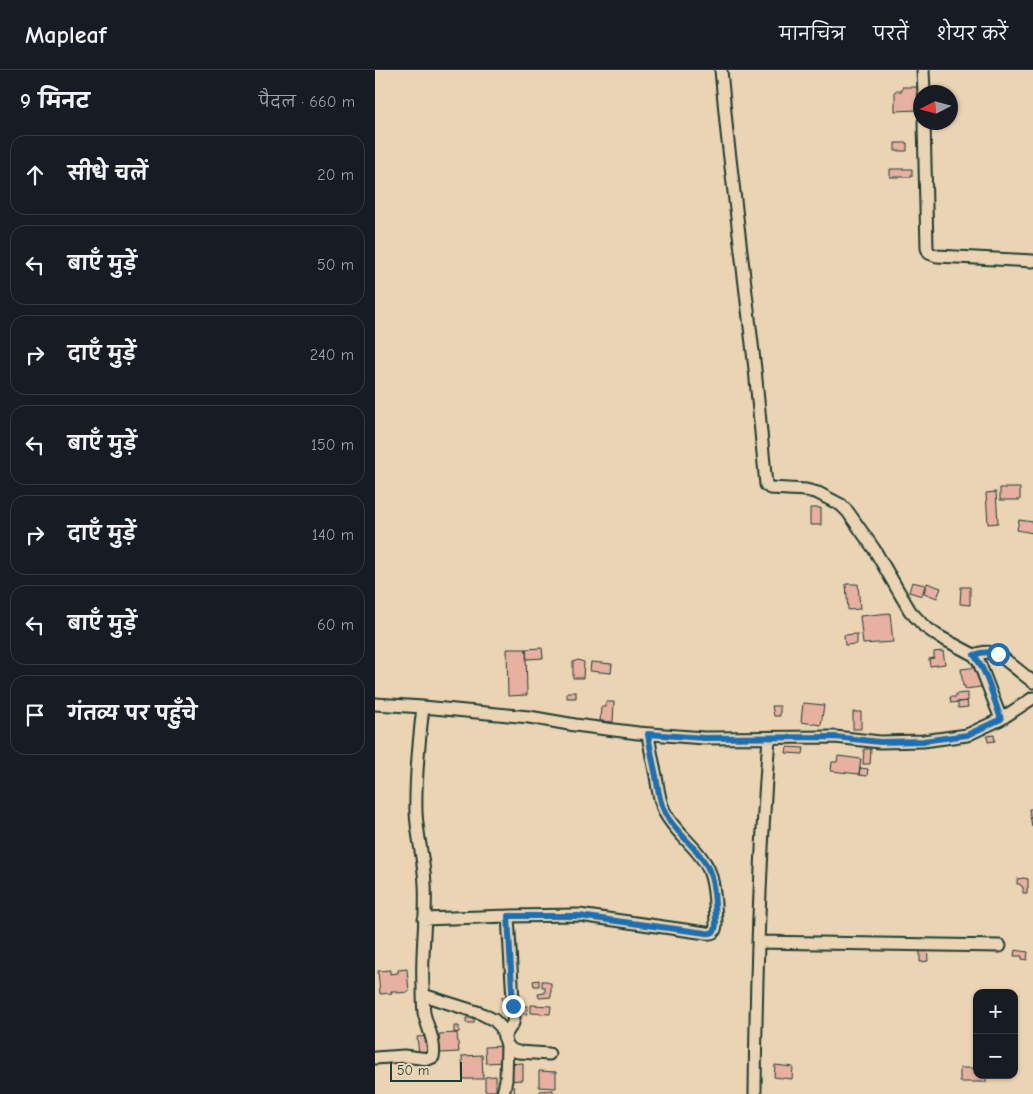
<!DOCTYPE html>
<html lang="hi">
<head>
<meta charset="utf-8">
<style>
  :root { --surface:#171b24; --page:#20242c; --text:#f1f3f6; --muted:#9ea1a6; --line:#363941 }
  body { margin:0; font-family:"Comic Neue","Playpen Sans Deva",sans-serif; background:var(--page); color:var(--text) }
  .controls { position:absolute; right:15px; bottom:15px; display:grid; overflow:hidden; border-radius:10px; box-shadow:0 1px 4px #0004 }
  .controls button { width:45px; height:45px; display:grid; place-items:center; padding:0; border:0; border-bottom:1px solid var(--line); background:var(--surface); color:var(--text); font:25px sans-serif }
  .compass { position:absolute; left:538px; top:15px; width:45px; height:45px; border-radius:50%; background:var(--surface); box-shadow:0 1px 4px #0004; rotate:264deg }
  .scale { position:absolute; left:15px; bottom:12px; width:72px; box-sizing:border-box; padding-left:5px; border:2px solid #1f3d34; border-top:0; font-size:14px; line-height:18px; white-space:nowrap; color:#1f3d34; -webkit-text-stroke:4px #ead4b3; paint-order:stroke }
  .stop { position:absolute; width:15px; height:15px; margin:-11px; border:4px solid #1f6fb2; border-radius:50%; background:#fff }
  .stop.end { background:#1f6fb2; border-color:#fff; box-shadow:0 1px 5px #0008 }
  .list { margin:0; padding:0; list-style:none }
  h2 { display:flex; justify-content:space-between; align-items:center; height:65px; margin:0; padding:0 20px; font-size:21px }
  h2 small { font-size:16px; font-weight:400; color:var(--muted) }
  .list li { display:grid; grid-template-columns:32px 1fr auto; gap:15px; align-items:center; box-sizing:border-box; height:80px; margin:0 10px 10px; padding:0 10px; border:1px solid var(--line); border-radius:15px }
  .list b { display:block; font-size:19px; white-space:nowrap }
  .list em { font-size:16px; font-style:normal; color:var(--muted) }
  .icon { flex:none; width:28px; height:28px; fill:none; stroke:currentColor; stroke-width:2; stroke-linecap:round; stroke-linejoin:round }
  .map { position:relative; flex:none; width:658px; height:1024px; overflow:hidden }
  header { display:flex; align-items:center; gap:30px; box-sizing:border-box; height:70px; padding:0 25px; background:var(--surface); border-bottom:1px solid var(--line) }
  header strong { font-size:24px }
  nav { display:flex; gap:28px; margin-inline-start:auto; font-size:18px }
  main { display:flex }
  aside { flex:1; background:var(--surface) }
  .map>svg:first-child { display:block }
</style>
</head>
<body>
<header>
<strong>Mapleaf</strong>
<nav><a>मानचित्र</a><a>परतें</a><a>शेयर करें</a></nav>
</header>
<main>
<aside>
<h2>9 मिनट<small>पैदल · 660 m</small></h2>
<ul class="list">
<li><svg class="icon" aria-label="ahead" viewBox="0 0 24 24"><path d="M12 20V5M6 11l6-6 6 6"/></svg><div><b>सीधे चलें</b></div><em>20 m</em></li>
<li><svg class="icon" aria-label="left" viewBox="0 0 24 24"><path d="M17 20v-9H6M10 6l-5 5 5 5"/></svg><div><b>बाएँ मुड़ें</b></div><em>50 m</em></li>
<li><svg class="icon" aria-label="right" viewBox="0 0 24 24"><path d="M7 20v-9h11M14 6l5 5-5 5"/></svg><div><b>दाएँ मुड़ें</b></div><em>240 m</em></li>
<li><svg class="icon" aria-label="left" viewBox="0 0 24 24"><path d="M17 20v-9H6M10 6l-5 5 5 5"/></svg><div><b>बाएँ मुड़ें</b></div><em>150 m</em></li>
<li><svg class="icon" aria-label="right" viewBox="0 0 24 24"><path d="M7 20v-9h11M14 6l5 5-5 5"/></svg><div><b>दाएँ मुड़ें</b></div><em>140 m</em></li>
<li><svg class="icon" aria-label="left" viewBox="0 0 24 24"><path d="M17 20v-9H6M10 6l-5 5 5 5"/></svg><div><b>बाएँ मुड़ें</b></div><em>60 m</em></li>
<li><svg class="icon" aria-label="arrive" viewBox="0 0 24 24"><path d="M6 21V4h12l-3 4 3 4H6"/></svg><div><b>गंतव्य पर पहुँचे</b></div></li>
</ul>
</aside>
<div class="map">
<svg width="658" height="1024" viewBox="0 0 658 1024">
  <rect width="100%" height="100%" fill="#ead4b3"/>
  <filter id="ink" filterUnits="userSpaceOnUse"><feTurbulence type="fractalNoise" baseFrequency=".02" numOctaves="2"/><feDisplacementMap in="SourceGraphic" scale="10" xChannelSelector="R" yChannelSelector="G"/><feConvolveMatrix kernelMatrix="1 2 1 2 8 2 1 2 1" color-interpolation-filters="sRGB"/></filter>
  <g filter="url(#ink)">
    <path fill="#e8b0a0" stroke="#1f3d34" d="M 527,17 L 542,17 L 543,40 L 520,41 L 520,21 L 527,21 Z
      M 520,73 L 532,73 L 532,81 L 520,81 Z
      M 515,99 L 537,99 L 537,107 L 515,107 Z
      M 625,418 L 645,418 L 645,430 L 625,430 Z
      M 621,422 L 623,453 L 613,454 L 611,423 Z
      M 435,438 L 446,438 L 446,455 L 435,455 Z
      M 644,450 L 658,452 L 658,463 L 642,460 Z
      M 537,512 L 550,515 L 547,526 L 534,522 Z
      M 552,513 L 566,518 L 562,528 L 549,523 Z
      M 471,514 L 483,514 L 485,539 L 473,540 Z
      M 586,517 L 595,517 L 595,535 L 585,534 Z
      M 515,543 L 518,572 L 488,574 L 485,546 Z
      M 482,564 L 482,574 L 470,575 L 469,565 Z
      M 167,578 L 168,588 L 152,589 L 151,579 Z
      M 132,579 L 151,579 L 152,625 L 133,626 Z
      M 568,581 L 570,594 L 555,596 L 554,589 L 559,588 L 559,582 Z
      M 203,590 L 209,592 L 208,608 L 198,608 L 198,592 Z
      M 216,592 L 237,594 L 236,603 L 215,601 Z
      M 605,597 L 606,617 L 590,619 L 590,616 L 588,616 L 586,599 Z
      M 192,622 L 201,622 L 201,628 L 192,628 Z
      M 593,623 L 593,631 L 576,633 L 575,627 L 581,627 L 581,624 Z
      M 592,631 L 593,637 L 583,638 L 583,632 Z
      M 231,632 L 239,632 L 238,652 L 225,651 L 226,637 L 231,637 Z
      M 428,633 L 449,635 L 446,655 L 426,652 Z
      M 397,636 L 405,636 L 405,646 L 399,646 Z
      M 478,642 L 486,642 L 486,659 L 478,659 Z
      M 619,665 L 620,671 L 613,672 L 612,666 Z
      M 412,677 L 429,678 L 428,684 L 411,683 Z
      M 489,679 L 496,679 L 495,694 L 488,694 Z
      M 463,686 L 486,689 L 484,704 L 456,701 L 457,692 L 462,692 Z
      M 485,698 L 493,699 L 492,706 L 484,705 Z
      M 654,739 L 658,739 L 658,756 L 657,757 Z
      M 649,808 L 653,809 L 653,818 L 652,818 L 652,823 L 648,823 L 648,817 L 646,816 L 645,814 L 642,814 L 642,809 Z
      M 552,876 L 553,891 L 545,892 L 545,877 Z
      M 640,880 L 653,882 L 652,890 L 647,889 L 647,886 L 639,886 Z
      M 32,899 L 34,922 L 22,923 L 22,921 L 16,921 L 17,923 L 5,924 L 3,901 L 15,900 L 15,904 L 23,903 L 23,900 Z
      M 164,910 L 164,916 L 159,916 L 158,911 Z
      M 167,911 L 171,911 L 174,913 L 176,913 L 176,927 L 164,928 L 163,924 L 170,923 L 170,917 L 167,917 Z
      M 127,927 L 134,927 L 136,941 L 128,942 Z
      M 156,935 L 176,936 L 175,944 L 156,943 Z
      M 139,936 L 152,936 L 152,944 L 139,944 Z
      M 91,948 L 99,948 L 99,953 L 91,953 Z
      M 79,956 L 84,956 L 84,962 L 79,963 Z
      M 82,963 L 84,982 L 65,983 L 64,964 Z
      M 54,966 L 55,984 L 44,984 L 42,967 Z
      M 131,976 L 131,992 L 111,993 L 110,977 Z
      M 107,985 L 108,1009 L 88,1009 L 87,986 Z
      M 148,993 L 148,1010 L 133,1011 L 133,994 Z
      M 400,995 L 418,997 L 417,1009 L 399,1007 Z
      M 585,998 L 602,998 L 602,1005 L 611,1005 L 611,1012 L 585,1012 Z
      M 164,1001 L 181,1002 L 181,1018 L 164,1017 Z
      M 121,1006 L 121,1021 L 110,1021 L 110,1007 Z
      M 131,1017 L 139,1017 L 140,1024 L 132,1024 Z
      M 178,1020 L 178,1024 L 165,1024 L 165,1021 Z"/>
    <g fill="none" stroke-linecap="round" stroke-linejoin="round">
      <defs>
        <path id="street" d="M 346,0 L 352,63 L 380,299 L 391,415 L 395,418 L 431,420 L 443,423 L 466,435 L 473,442 L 499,479 L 535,541 L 549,556 L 563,566 L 599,585 L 604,592 L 626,649
          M 548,0 L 549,22
          M 549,52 L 552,178 L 554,183 L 562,186 L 658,191
          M 599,585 C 608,582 614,581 623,584 L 658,612
          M 0,634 L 48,637 L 154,647 L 200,655 L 263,663 L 329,668 L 460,667 L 505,672 L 548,671 L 592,665 L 626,649 L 658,628
          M 49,849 L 133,846 L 204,845 L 331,863 C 340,864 341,860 341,852 C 340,835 340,814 333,798 C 323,777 301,764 290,743 C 284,731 283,719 281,706 C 278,692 275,678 273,664
          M 383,872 L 625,876
          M 48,925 L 105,943 L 119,950 L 126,957 L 132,975 L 137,980 L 143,982 L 174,984
          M 129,967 L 138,953 L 139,947 L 133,846
          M 0,988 L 29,986 L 53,989 L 58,987 C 61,972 52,957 49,943 C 48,934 48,925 48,916 C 46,882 52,848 50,814 C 49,790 42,766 41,742 C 40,707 44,671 48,637
          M 128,1024 L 131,1010 L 132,975
          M 380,1024 C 381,905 385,786 394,668"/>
      </defs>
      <use href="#street" stroke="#1f3d34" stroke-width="15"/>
      <use href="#street" stroke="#ead4b3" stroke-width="11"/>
    </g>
  </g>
  <g fill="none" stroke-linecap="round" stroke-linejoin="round" filter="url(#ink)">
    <path stroke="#1f6fb2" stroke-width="6" d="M 138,936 L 133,846 L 204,846 L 331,863 C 340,864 341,860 341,852 C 340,835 340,814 333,798 C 323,777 301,764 290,743 C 284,731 283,719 281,706 C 278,692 275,678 273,664 L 329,668 L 460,667 L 505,672 L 548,671 L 592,665 L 626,649 C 618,628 613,603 599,585 C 607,582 614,581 623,584"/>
  </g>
</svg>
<div class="controls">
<button>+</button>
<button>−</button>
</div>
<svg class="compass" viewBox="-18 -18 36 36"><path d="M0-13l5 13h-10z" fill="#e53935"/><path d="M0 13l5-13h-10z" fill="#9ea1a6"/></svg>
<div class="scale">50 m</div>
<div class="stop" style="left:623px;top:584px"></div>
<div class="stop end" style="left:138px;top:936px"></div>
</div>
</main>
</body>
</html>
